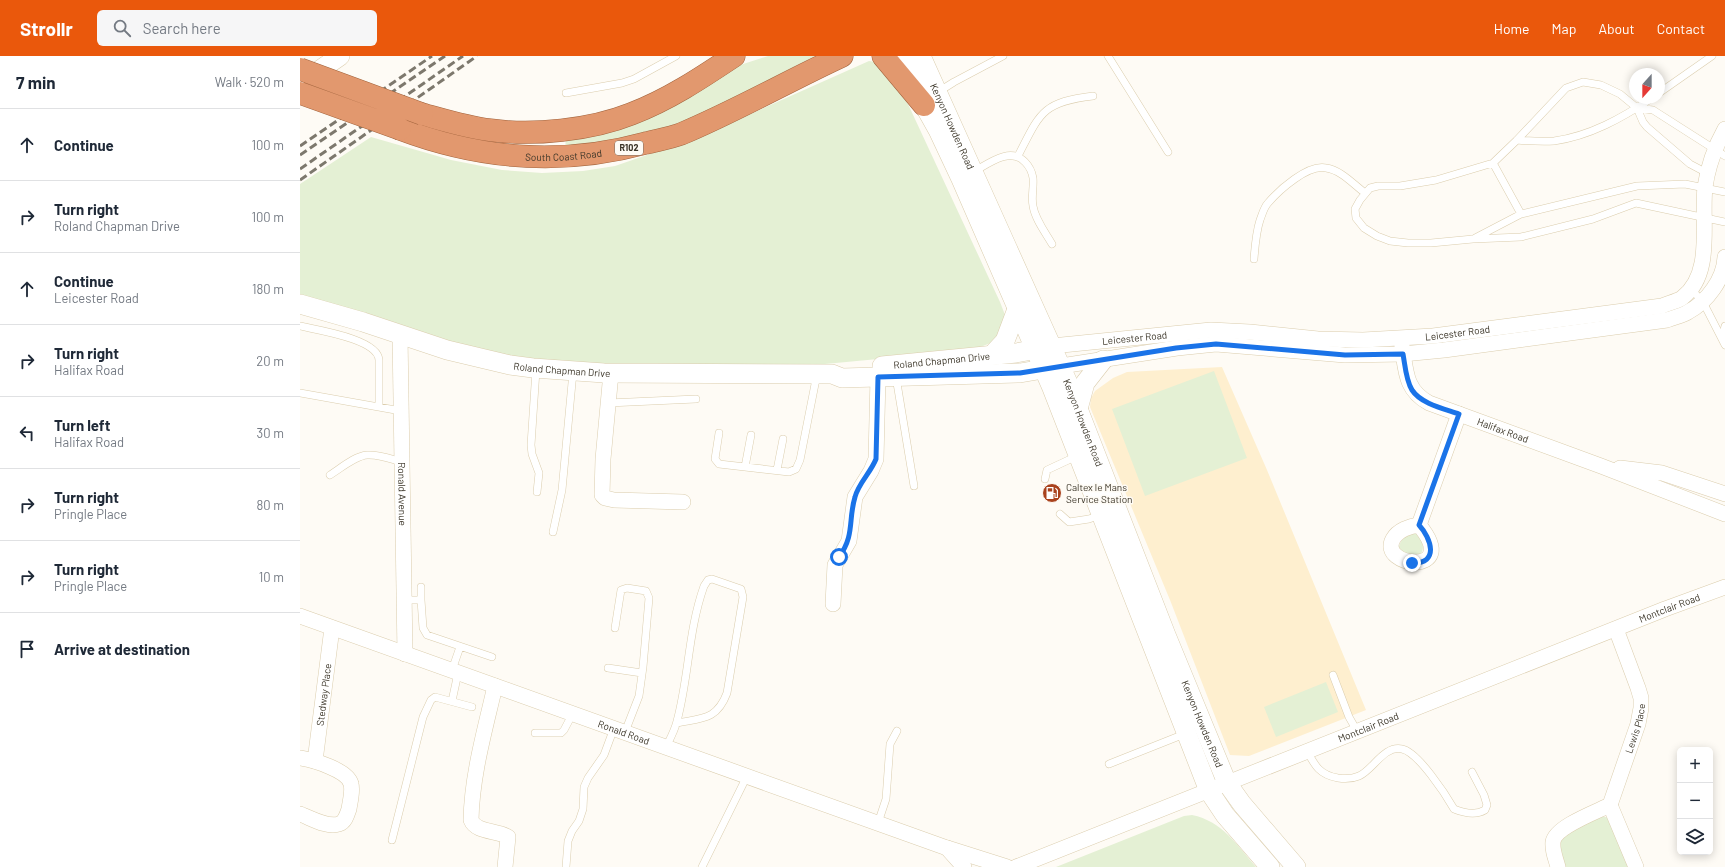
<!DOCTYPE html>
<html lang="en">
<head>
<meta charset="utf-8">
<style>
  :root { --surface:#fff; --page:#f6f6f7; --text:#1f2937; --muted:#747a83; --line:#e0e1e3; --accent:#ea580c }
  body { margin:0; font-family:Barlow,sans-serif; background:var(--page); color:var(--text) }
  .controls { position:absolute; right:12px; bottom:12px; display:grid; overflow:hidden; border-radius:6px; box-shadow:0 2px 10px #0003 }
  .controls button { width:36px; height:36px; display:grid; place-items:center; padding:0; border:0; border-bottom:1px solid var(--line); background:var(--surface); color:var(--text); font:20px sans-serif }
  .compass { position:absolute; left:1329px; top:12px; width:36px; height:36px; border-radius:50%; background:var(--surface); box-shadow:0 2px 10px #0003; rotate:201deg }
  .stop { position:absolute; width:12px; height:12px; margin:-9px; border:3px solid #1a73e8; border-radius:50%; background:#fff }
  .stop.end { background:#1a73e8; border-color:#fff; box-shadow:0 1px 4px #0008 }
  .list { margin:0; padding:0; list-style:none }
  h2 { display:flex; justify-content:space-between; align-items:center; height:52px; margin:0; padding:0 16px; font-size:17px }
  h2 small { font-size:13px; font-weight:400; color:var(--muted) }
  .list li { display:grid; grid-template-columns:26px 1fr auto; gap:12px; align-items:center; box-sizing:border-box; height:72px; padding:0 16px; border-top:1px solid var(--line) }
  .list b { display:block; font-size:15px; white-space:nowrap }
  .list p { margin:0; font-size:13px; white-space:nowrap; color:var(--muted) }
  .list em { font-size:13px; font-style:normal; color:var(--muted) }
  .icon { flex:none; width:22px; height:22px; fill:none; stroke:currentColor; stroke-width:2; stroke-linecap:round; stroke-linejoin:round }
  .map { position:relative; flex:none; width:1425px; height:811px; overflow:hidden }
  header { display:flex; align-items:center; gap:24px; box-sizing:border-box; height:56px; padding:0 20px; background:var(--accent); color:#fff }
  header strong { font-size:19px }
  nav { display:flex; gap:22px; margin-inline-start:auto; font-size:14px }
  .search { width:280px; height:36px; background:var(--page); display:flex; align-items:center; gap:10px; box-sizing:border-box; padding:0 14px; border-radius:6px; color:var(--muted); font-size:15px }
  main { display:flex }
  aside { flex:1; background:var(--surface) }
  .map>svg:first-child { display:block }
</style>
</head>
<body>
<header>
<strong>Strollr</strong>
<div class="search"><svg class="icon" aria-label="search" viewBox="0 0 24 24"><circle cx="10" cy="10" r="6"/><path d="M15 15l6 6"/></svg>Search here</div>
<nav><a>Home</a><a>Map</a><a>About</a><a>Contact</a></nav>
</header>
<main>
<aside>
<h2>7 min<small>Walk · 520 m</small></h2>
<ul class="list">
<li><svg class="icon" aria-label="ahead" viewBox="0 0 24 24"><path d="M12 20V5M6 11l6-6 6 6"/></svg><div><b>Continue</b></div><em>100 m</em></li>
<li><svg class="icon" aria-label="right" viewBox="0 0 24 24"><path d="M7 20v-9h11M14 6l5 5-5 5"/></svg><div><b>Turn right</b><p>Roland Chapman Drive</p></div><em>100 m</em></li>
<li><svg class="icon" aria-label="ahead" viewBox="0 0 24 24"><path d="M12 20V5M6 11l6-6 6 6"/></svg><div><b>Continue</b><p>Leicester Road</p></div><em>180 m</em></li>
<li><svg class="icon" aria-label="right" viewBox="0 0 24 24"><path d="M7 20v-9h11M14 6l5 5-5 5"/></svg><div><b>Turn right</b><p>Halifax Road</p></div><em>20 m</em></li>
<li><svg class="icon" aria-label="left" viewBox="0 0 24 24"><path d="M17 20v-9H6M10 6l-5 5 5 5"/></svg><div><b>Turn left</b><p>Halifax Road</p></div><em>30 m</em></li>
<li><svg class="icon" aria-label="right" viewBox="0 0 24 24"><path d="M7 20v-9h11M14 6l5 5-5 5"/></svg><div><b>Turn right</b><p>Pringle Place</p></div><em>80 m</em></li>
<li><svg class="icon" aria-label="right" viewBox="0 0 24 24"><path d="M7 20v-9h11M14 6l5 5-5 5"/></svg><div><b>Turn right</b><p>Pringle Place</p></div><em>10 m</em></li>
<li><svg class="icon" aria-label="arrive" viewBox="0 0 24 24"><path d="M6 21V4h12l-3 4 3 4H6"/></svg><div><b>Arrive at destination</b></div></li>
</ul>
</aside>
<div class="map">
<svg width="1425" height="811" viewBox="0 0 1425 811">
  <rect width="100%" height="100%" fill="#fefbf5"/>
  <path fill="#feefcf" d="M 922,311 L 967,414 L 1066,654 L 949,700 L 930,699 L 870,544 L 790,351 L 791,342 L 795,335 L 813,322 L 827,316 Z"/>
  <path fill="#e4f0d4" d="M 468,0 L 515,0 C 456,30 390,70 325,83 C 305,88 285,89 265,91 L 266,83 L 437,10 Z
    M 569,5 L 576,6 L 584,14 L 608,48 L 700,246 L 707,264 L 693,286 L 673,294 L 504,310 L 280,308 L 197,300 L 0,240 L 0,128 L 71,81 L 151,104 L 202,114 L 242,117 L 283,115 L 315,110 L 399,81 Z
    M 914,315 L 947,402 L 845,440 L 812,353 Z
    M 1115,473 C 1120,482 1127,490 1120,499 L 1103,497 L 1099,491 C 1101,482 1108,478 1115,473 Z
    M 1026,626 L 1038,656 L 976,681 L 964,651 Z
    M 892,759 C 922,765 937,789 956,811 L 756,811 L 884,760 Z
    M 1300,760 L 1310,762 L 1332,811 L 1263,811 L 1258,786 L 1261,779 Z"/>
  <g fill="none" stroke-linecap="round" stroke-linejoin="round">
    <defs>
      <path id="service" d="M 808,0 L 868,96
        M 638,36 L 654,26 L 703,0
        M 266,37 L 322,27 L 334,23 L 376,0
        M 1359,37 L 1412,0
        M 1337,52 L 1353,54 L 1425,100
        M 1217,84 C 1229,85 1242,86 1254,85 C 1290,80 1322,62 1352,42
        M 718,100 C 740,57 742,46 793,40
        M 1193,107 L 1221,158
        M 673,116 C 688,108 710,90 725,106 C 729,110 732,116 733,122 C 734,131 731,141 733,150 C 735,163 745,176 752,188
        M 1407,117 L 1390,108 L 1347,71 L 1343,66 L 1337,52 L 1320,38 L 1301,29 L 1283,26 L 1266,32 L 1217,84 L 1193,107 L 1136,124 L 1100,130 L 1078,130 L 1070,132 L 1060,144 L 1055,153 L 1056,162 L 1064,172 L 1077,180 L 1090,185 L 1108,187 L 1131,187 L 1173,183 L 1221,181 L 1293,163 L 1336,147 L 1425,166
        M 1175,182 L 1221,158 L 1337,130 L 1385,128 L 1425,136
        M 954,203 C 955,190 956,176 960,164 C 962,159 964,151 968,147 C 979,134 1008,108 1026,112 C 1041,114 1053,128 1065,137
        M 1391,233 L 1403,246 L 1425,289
        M 0,270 C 17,274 78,283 79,304 L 79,351
        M 1422,282 L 1425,270
        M 236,314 L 231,389 L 232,398 L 239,417 L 237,436
        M 596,321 L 614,430
        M 0,337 L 101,355
        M 308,347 L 396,343
        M 419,377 L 415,403 L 419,408 L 489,416 L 496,413 L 500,404 L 517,318
        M 445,411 L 451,379
        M 477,414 L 483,383
        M 30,419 C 41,412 55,400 67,399 C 79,398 91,403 102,406
        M 745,423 L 747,414 L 777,400
        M 760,458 L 769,466 L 789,463 L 800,459
        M 253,476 L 262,434 L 273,316
        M 121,531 L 121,544
        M 104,544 L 121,544 L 123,572 L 127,579 L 192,601
        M 315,572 L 321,534 L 327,532 L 346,535 L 349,542 L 343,611 L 339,640 L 325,676
        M 308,612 L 342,617
        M 152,614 L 160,591
        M 1033,619 L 1049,661 L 1057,675
        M 152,645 L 158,617
        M 235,677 L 261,677 L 264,674 L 273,657
        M 366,691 C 370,683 375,674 377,665 C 389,621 388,575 404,530 L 408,524 L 412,523 L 438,532 L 441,533 L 443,541 L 427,637 C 417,664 402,662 377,667
        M 1007,695 C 1015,710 1020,719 1038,722 C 1045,723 1052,723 1059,720 C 1073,714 1084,689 1102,693 C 1118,696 1146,739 1154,753 C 1164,757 1175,760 1185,754 L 1187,749 L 1184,739 L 1172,716
        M 809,708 L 887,677
        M 578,767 L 586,743 L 590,688 L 597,675
        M 92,784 L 123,661 L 131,644 L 135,641 L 172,651
        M 266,811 L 268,785 L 272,775 L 279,765 L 283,753 L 284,731 L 288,722 L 304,699 L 314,672
        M 402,811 L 447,720"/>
      <g id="minor">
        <path id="s1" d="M 100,279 L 105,598"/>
        <path id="s2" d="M 752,290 L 911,274 L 950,276 L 1018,283 L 1063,284 L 1133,280 L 1362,250 C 1368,247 1376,246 1382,242 C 1414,218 1401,166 1405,131 C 1408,110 1415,91 1425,73"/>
        <path id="s3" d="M 1102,290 C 1106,315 1105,334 1129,347 L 1301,410 L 1425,458"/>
        <path d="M 761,310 L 877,292 L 916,288 L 1045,299 L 1103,298 L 1144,294 L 1367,264 C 1374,261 1382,260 1388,256 C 1407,246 1424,223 1425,201"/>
        <path d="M 311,317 L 303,403 L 302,439 L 305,442 L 314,444 L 383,446"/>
        <path d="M 1320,412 L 1362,417 L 1425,438"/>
        <path d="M 1119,469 C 1162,521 1077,511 1093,483 C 1098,474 1110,470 1119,469 Z"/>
        <path d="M 1119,469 L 1159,358"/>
        <path d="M 533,548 L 535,509 L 549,485 L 555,441 L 571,415 L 576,403 L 578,321"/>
        <path id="s4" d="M 0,560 L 647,792 L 707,811"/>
        <path d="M 195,630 C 185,674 172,718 171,764 C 176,777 198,774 208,781 L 205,811"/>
        <path d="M 0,702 C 13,704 48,714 51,728 C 53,735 50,746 49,753 C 47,759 45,766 39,768 C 27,772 11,762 0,758"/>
        <path id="s5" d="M 15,705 L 32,572"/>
        <path d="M 1310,749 L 1336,811"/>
        <path d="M 647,792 L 664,811"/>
        <path id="s6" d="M 716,811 L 1365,553 L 1425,531"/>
        <path id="s7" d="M 1258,811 C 1256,803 1252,795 1253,786 C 1255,771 1296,756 1310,749 L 1338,668 L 1341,652 L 1341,642 L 1338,632 L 1316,573"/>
      </g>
      <g id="tertiary">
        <path d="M 602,0 L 615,26 L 624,49 L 638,74 L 661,123 L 752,332 L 909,735 L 925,759 L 970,811"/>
        <path id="s8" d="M 621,0 L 768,327 L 866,579 L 927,727 L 942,748 L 996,811"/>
        <path d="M 4,25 L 40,0"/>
        <path id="s9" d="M 0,248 L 63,266 L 147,294 L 210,309 L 233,312 L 304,317 L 532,318 L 542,322 L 720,317 L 755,311"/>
        <path d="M 692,299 L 705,285 L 717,253"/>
        <path id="s10" d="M 582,310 L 716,297 L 748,291"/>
        <path d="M 778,353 L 785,327 L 803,304"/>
      </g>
      <g id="trunk">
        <path d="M 583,0 L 624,49"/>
        <path d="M 122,58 C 144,64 166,71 190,74 C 233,80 291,74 331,58 C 368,44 401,22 434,0"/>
        <path id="s11" d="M 100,73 C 182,104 262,110 346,87 C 358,84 370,82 381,78 C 436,55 488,25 542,0"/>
      </g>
    </defs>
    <use href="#service" stroke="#dbcdad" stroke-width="8"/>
    <use href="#minor" stroke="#dbcdad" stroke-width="16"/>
    <use href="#tertiary" stroke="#dbcdad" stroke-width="20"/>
    <use href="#trunk" stroke="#a2643d" stroke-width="23"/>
    <use href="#service" stroke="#fff" stroke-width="7"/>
    <use href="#minor" stroke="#fff" stroke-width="15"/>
    <use href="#tertiary" stroke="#fff" stroke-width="19"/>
    <use href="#trunk" stroke="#e2986e" stroke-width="22"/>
    <path stroke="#7d786d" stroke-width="3" stroke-dasharray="8 4" stroke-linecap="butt" d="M 0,90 L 132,0
      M 0,99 L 145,0
      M 0,113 L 163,0
      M 0,124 L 177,0"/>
    <defs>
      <path id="trunk-bridge" d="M 0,13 L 122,58
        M 0,37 L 100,73"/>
    </defs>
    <use href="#trunk-bridge" stroke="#a2643d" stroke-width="23" stroke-linecap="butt"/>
    <use href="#trunk-bridge" stroke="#e2986e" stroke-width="22"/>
  </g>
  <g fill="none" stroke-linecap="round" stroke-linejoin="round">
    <path stroke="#1a73e8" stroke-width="5" d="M 539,501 C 555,479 548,464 555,441 C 558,428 571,416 576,403 L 578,321 L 720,317 L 876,292 L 916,288 L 1045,299 L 1103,298 C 1105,309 1106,325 1112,334 C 1121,348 1145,353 1159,358 L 1119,469 C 1131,482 1140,508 1112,507"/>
  </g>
  <defs>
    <symbol id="fuel-disc" viewBox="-11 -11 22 22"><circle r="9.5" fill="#a9421d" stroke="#fefbf5"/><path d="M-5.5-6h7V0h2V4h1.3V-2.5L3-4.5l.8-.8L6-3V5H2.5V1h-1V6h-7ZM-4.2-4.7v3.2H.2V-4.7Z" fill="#fff"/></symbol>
  </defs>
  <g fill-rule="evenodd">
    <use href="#fuel-disc" x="741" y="426" width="22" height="22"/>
  </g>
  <g text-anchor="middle" stroke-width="3" stroke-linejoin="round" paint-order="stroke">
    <rect fill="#fefbf5" stroke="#767066" stroke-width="1" x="315" y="85" width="28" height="14" rx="3"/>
    <g font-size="9" font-weight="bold" fill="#3b3528">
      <text x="329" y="95">R102</text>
    </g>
    <g font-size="10" fill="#3b3528" stroke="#fefbf5">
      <text dy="4" stroke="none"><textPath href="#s8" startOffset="77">Kenyon Howden Road</textPath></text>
      <text dy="4" stroke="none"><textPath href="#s11" startOffset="167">South Coast Road</textPath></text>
      <text dy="4" stroke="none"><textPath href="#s2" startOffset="407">Leicester Road</textPath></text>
      <text dy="4" stroke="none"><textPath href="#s2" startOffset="83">Leicester Road</textPath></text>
      <text dy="4" stroke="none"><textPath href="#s10" startOffset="60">Roland Chapman Drive</textPath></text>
      <text dy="4" stroke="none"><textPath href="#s9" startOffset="271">Roland Chapman Drive</textPath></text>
      <text dy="4" stroke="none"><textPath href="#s8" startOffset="401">Kenyon Howden Road</textPath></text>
      <text dy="4" stroke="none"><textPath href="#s3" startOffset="145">Halifax Road</textPath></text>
      <text dy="4" stroke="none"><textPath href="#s1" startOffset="159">Ronald Avenue</textPath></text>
      <text dy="4" stroke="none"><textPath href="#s6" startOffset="703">Montclair Road</textPath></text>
      <text dy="4" stroke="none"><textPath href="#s5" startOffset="67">Stedway Place</textPath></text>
      <text dy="4" stroke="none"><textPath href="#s8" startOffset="725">Kenyon Howden Road</textPath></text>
      <text dy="4" stroke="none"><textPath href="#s6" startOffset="379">Montclair Road</textPath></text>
      <text dy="4" stroke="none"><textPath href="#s7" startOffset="176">Lewis Place</textPath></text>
      <text dy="4" stroke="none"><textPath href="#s4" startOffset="344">Ronald Road</textPath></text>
    </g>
    <g font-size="10" fill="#3b3528" stroke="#fefbf5" text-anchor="start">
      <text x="766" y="435">Caltex le Mans<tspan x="766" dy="12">Service Station</tspan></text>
    </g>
  </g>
</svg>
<div class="controls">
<button>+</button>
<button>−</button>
<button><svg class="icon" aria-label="layers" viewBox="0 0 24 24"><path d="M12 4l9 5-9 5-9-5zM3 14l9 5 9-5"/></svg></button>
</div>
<svg class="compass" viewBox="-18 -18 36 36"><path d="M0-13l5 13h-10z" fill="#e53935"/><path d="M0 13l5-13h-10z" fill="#747a83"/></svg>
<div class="stop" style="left:539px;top:501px"></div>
<div class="stop end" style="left:1112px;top:507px"></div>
</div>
</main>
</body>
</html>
